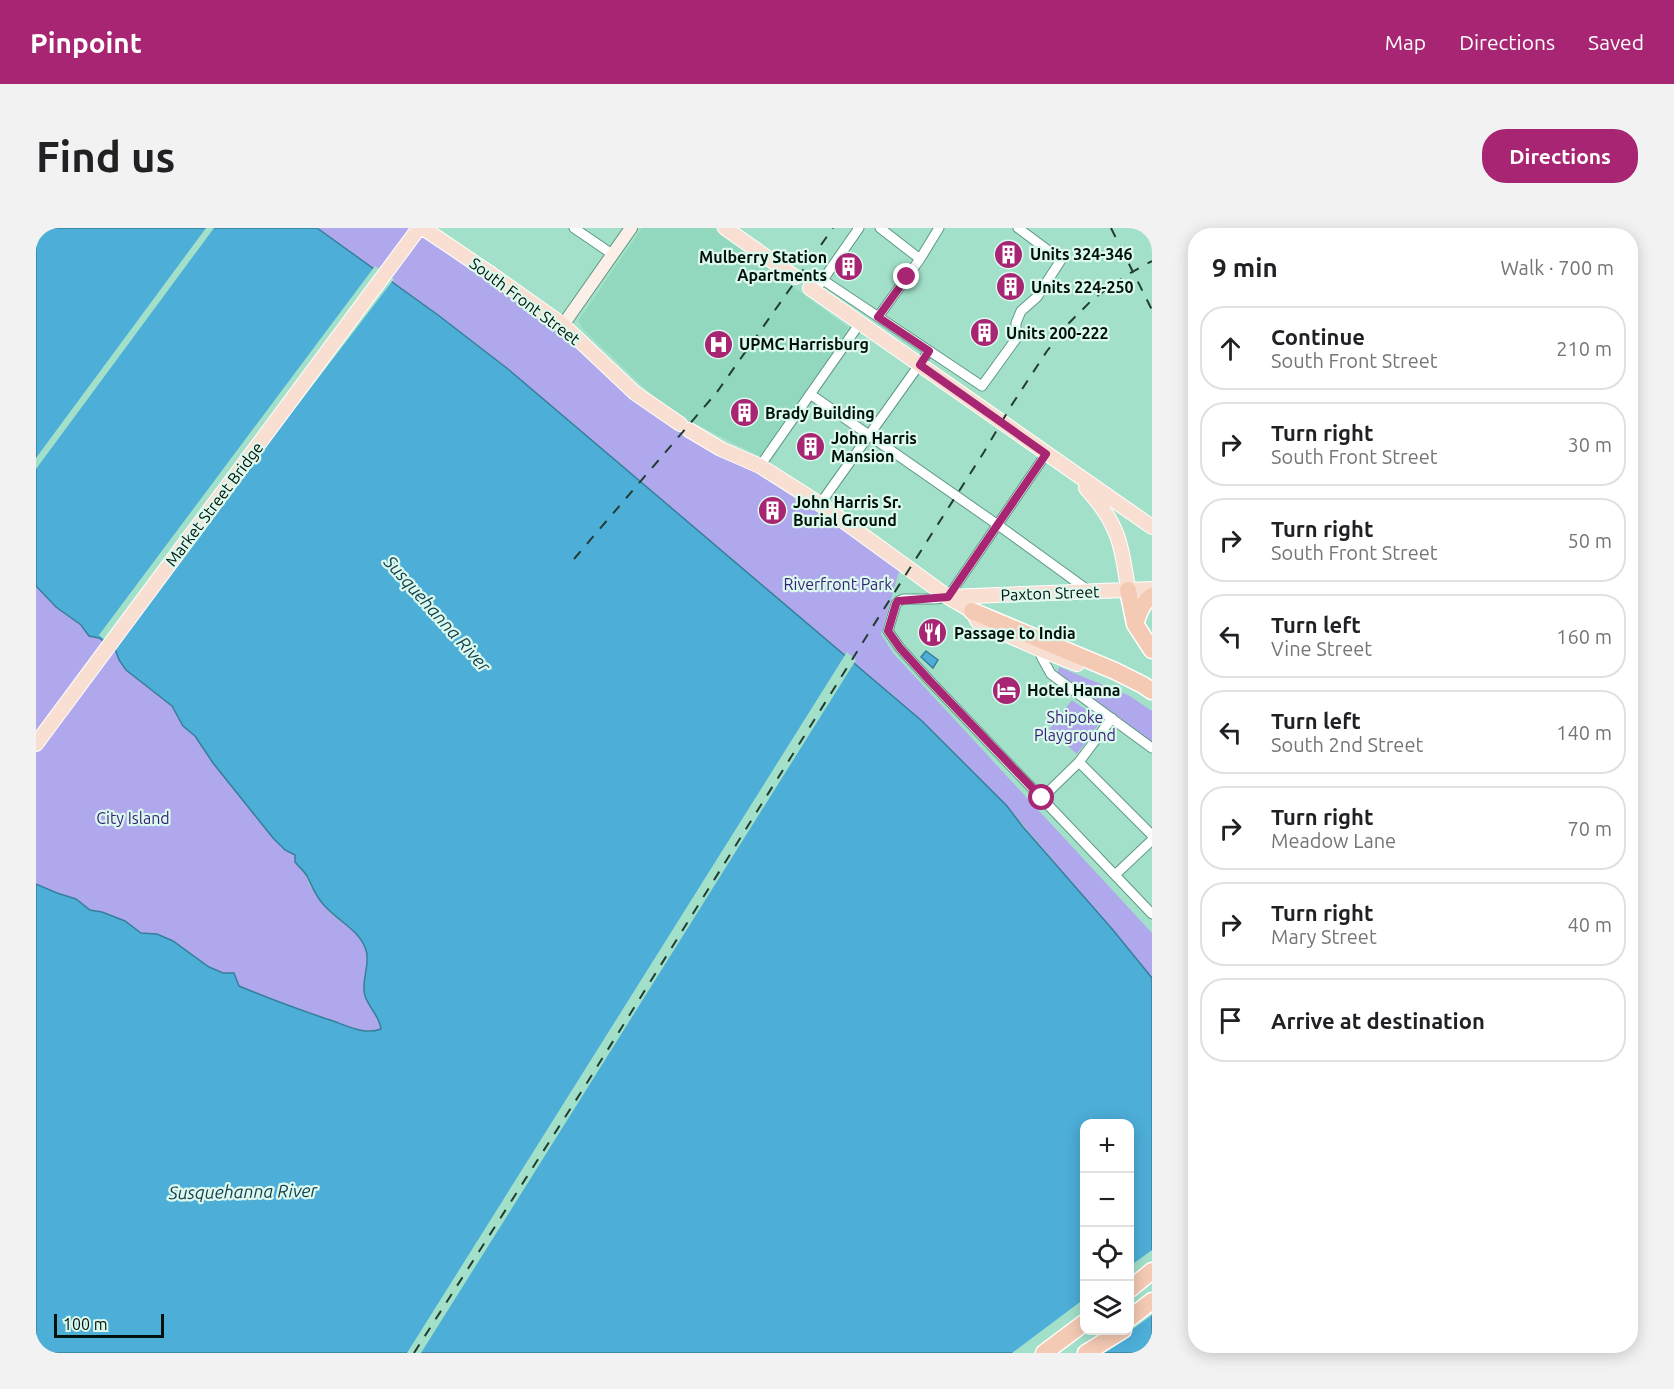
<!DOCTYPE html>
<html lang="en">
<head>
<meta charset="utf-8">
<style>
  :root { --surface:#fff; --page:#f2f2f2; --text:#202124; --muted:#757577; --line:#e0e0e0; --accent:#a72572 }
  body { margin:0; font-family:Ubuntu,sans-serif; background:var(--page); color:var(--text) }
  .controls { position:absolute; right:18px; bottom:18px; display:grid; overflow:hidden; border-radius:12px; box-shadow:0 3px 15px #0003 }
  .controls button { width:54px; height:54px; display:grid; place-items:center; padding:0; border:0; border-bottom:2px solid var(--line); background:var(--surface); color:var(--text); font:30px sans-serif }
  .scale { position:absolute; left:18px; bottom:15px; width:110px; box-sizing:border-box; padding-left:6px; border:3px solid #00120b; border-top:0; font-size:16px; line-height:21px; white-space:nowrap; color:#00120b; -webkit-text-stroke:4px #dbf9ed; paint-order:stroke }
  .stop { position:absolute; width:18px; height:18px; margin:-14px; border:4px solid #a72572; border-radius:50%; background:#fff }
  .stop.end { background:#a72572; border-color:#fff; box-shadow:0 2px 6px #0008 }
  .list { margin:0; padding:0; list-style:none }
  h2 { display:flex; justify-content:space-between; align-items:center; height:78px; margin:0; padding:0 24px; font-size:26px }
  h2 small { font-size:20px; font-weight:400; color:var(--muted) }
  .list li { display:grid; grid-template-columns:39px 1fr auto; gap:18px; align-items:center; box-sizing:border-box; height:84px; margin:0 12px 12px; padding:0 12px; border:2px solid var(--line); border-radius:24px }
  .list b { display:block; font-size:22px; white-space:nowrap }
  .list p { margin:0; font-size:20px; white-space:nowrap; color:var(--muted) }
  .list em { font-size:20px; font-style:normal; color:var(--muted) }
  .icon { flex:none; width:33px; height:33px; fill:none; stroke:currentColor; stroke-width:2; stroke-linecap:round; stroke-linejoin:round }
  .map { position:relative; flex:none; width:1116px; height:1125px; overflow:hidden; border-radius:24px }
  header { display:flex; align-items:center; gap:36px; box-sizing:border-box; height:84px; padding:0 30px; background:var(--accent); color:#fff }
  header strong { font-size:28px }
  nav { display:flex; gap:33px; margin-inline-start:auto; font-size:21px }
  .intro { display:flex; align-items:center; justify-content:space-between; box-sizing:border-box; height:144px; padding:0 36px }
  h1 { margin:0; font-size:42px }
  .button { padding:15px 27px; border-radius:24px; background:var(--accent); color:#fff; font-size:21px; font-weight:700 }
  main { display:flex; gap:36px; padding:0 36px }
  aside { flex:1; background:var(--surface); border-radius:24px; box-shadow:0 3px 15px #0003 }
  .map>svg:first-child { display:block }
</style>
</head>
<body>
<header>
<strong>Pinpoint</strong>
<nav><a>Map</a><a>Directions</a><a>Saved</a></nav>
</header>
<div class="intro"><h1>Find us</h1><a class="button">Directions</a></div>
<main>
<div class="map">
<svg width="1116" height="1125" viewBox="0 0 1116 1125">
  <rect width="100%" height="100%" fill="#a3e0c9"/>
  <path fill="#91d8be" d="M 606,0 L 677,0 L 813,100 L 725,229 L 646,189 L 616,167 L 547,101 L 543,92 Z"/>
  <path fill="#b0a8ec" d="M 281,0 L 377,0 L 522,103 L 592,167 L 635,198 L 660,215 L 719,244 L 820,309 L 864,340 L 845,406 L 857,425 L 1116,705 L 1116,750 L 971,578 L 895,501 L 472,141 L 402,87 Z
    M 0,358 L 20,379 L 45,397 L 53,408 L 63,410 L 79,421 L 83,432 L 90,442 L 136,478 L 147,497 L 159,508 L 171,527 L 237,610 L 249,622 L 259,627 L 259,634 L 271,649 L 273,656 L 294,685 L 317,701 L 328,716 L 332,726 L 332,774 L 343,793 L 345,801 C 326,807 308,797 291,791 C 261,781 232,770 203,758 L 198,745 L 187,745 L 173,739 L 137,713 L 121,706 L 105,705 L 89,693 L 66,684 L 54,682 L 40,671 L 21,665 L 0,656 Z
    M 1023,439 L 1092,467 L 1116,483 L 1116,516 L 1021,447 Z
    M 1036,472 L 1065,493 L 1041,526 L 1013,502 Z"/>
  <path fill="#4daed8" stroke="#367f9a" stroke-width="1.5" fill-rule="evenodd" d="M 0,0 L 281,0 L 402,87 L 472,141 L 886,493 L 971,578 L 987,599 L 1077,702 L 1116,750 L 1116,1125 L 0,1125 L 0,656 L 21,665 L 40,671 L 54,682 L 66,684 L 89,693 L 105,705 L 121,706 L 137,713 L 173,739 L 187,745 L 198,745 L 203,758 C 232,770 261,781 291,791 C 308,796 327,808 345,801 C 344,789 333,780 329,768 C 324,754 335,737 330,722 C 323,701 301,693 287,676 C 279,667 276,658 271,648 C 268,643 263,639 259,634 L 259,627 L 249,622 L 237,610 L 177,535 L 159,508 L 147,498 L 136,478 L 90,442 L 83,432 L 79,421 L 63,410 L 53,408 L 45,397 L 20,379 L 0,358 ZM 1048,896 L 1094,896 L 1094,1102 L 1048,1102 Z
    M 890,423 L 902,432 L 897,440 L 885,429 Z"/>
  <path fill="#a3e0c9" d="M 170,0 L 178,0 L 0,241 L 0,230 Z
    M 339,38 L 358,51 L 185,277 L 79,421 L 63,407 Z
    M 811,424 L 820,432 L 385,1125 L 371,1125 Z
    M 1116,1022 L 1116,1087 L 1064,1125 L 976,1125 L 1048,1071 L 1048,1102 L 1094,1102 L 1094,1038 Z"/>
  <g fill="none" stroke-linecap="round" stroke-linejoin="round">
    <defs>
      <path id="minor" d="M 538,0 L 576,26
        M 844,0 L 884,31
        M 787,52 L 946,158 L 980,111 L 980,95 L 985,83 L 1001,69 L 1025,32 L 982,0
        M 784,56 L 823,0
        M 842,89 L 884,31 L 903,0
        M 774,166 L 962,297 L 1053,363
        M 1010,226 L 912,369 L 899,371 L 867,371 L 863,373 L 860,376 L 852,403 L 864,420 L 894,453 L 1116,686
        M 724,238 L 824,95
        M 784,276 L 893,123
        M 1003,421 L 1006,430 L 1015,446 L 1116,520
        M 1043,534 L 1116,607
        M 1006,570 L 1043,534 L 1076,490
        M 1079,647 L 1116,612"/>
      <path id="secondary" d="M 527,97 L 595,0"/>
      <path id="primary" d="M 387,0 L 455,46 L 527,97 L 599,165 L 644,196
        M 689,0 L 759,49
        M 774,60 L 1116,299
        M 653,202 L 685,221 L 724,238 L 784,276 L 912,369 L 936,383 L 942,394 L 1003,421 L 1041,436
        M 1050,260 C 1082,295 1086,316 1092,362
        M 912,369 L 1116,361
        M 0,516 L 383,0"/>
      <path id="motorway" d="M 1092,362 L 1099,396 L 1116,422
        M 936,383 L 1079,443 L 1107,457 L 1116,463
        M 1099,396 C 1103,385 1106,374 1116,368
        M 1094,1061 L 1116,1043
        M 1094,1090 L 1116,1073
        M 1008,1125 L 1048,1095
        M 1050,1125 L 1087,1102"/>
    </defs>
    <use href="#minor" stroke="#5e9984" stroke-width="11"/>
    <use href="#secondary" stroke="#5e9984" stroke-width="14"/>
    <use href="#primary" stroke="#fff" stroke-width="16"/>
    <use href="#motorway" stroke="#fff" stroke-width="19"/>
    <use href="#minor" stroke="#fff" stroke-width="9"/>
    <use href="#secondary" stroke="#fcefe8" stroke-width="12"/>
    <use href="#primary" stroke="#f9dfd2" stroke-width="14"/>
    <use href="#motorway" stroke="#f5cab4" stroke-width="16"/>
    <path stroke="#213c31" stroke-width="2" stroke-dasharray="10 10" stroke-linecap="butt" d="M 1075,0 L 1116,82
      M 1112,0 L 1116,8
      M 538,331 L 681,164 L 797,0
      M 378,1125 L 549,858 L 844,387 L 948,224 L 975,178 L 1011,123 L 1033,95 L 1057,71 L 1089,48 L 1116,33"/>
  </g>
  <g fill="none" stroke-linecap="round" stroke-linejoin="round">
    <path stroke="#a72572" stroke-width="8" d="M 871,49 L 842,89 L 893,123 L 884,137 L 1010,226 L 912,369 L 862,373 L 860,376 L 852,403 L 864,420 L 894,453 L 1006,570"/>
  </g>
  <defs>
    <symbol id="building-disc" viewBox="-11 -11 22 22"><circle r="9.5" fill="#a72572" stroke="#dbf9ed"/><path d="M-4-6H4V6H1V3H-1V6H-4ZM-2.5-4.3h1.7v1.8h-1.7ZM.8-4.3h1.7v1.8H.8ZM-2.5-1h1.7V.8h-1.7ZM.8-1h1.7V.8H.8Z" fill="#fff"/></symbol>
    <symbol id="hospital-disc" viewBox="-11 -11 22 22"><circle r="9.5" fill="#a72572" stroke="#dbf9ed"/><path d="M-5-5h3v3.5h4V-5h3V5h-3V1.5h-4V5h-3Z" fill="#fff"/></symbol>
    <symbol id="restaurant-disc" viewBox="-11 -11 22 22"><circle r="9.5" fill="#a72572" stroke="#dbf9ed"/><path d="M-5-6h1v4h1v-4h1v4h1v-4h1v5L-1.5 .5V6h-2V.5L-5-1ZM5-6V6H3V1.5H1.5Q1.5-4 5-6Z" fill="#fff"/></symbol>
    <symbol id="hotel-disc" viewBox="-11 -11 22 22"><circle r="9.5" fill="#a72572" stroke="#dbf9ed"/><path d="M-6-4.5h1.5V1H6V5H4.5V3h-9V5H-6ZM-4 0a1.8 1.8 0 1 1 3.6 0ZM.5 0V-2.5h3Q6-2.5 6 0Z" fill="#fff"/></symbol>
  </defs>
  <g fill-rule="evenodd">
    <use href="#building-disc" x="956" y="10" width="33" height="33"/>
    <use href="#building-disc" x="796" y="22" width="33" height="33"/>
    <use href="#building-disc" x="958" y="42" width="33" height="33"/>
    <use href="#building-disc" x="932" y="88" width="33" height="33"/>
    <use href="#hospital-disc" x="666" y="100" width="33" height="33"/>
    <use href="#building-disc" x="692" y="168" width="33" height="33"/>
    <use href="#building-disc" x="758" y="202" width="33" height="33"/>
    <use href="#building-disc" x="720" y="266" width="33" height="33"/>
    <use href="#restaurant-disc" x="880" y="388" width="33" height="33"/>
    <use href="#hotel-disc" x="954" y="446" width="33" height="33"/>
  </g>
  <g text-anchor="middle" stroke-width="4.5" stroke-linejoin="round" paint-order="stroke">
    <g font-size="16" font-weight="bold" fill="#00120b" stroke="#dbf9ed" text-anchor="start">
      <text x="994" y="32">Units 324-346</text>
      <text x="791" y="35" text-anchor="end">Mulberry Station<tspan x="791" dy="18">Apartments</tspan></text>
      <text x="995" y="65">Units 224-250</text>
      <text x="970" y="111">Units 200-222</text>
      <text x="703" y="122">UPMC Harrisburg</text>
      <text x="729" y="191">Brady Building</text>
      <text x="795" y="216">John Harris<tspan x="795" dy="18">Mansion</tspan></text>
      <text x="757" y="280">John Harris Sr.<tspan x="757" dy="18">Burial Ground</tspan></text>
      <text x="918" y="411">Passage to India</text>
      <text x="991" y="468">Hotel Hanna</text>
    </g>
    <g font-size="16" fill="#00120b" stroke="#dbf9ed">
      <text transform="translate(489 73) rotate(37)" y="6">South Front Street</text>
      <text transform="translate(178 276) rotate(-53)" y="6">Market Street Bridge</text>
      <text transform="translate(1014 365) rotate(-2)" y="6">Paxton Street</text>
    </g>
    <g font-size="16" fill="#371e76" stroke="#dbf9ed">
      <text x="802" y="362">Riverfront Park</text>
      <text x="1039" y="495">Shipoke<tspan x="1039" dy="18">Playground</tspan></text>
      <text x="97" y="596">City Island</text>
    </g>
    <g font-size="18" font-style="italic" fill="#123d4f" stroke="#dbf9ed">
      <text transform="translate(401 386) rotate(48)" y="6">Susquehanna River</text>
      <text transform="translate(207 964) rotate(-1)" y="6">Susquehanna River</text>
    </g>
  </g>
</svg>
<div class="controls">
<button>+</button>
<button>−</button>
<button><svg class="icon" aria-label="locate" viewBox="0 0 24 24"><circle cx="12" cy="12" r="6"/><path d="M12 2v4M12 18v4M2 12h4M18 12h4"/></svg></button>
<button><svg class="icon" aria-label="layers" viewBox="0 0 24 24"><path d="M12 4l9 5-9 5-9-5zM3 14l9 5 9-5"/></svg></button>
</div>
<div class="scale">100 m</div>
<div class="stop" style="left:1006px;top:570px"></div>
<div class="stop end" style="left:871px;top:49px"></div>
</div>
<aside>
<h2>9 min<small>Walk · 700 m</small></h2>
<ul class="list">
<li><svg class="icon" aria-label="ahead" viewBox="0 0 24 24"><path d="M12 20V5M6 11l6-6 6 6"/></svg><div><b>Continue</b><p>South Front Street</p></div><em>210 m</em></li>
<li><svg class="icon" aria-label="right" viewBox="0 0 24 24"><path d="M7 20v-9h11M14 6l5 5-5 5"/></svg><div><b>Turn right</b><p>South Front Street</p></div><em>30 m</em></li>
<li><svg class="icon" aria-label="right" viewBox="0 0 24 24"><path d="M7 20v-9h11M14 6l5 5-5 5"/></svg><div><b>Turn right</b><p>South Front Street</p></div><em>50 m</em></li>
<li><svg class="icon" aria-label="left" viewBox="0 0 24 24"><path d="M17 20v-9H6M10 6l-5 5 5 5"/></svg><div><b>Turn left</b><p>Vine Street</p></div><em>160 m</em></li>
<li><svg class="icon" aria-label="left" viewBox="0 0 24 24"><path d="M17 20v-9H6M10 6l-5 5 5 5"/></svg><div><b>Turn left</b><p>South 2nd Street</p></div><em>140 m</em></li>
<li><svg class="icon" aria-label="right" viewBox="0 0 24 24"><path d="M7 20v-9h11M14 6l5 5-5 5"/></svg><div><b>Turn right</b><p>Meadow Lane</p></div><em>70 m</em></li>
<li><svg class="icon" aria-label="right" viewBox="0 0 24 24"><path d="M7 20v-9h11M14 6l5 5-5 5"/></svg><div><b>Turn right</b><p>Mary Street</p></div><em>40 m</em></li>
<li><svg class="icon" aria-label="arrive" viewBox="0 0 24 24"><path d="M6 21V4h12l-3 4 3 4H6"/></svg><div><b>Arrive at destination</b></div></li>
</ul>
</aside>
</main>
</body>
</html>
